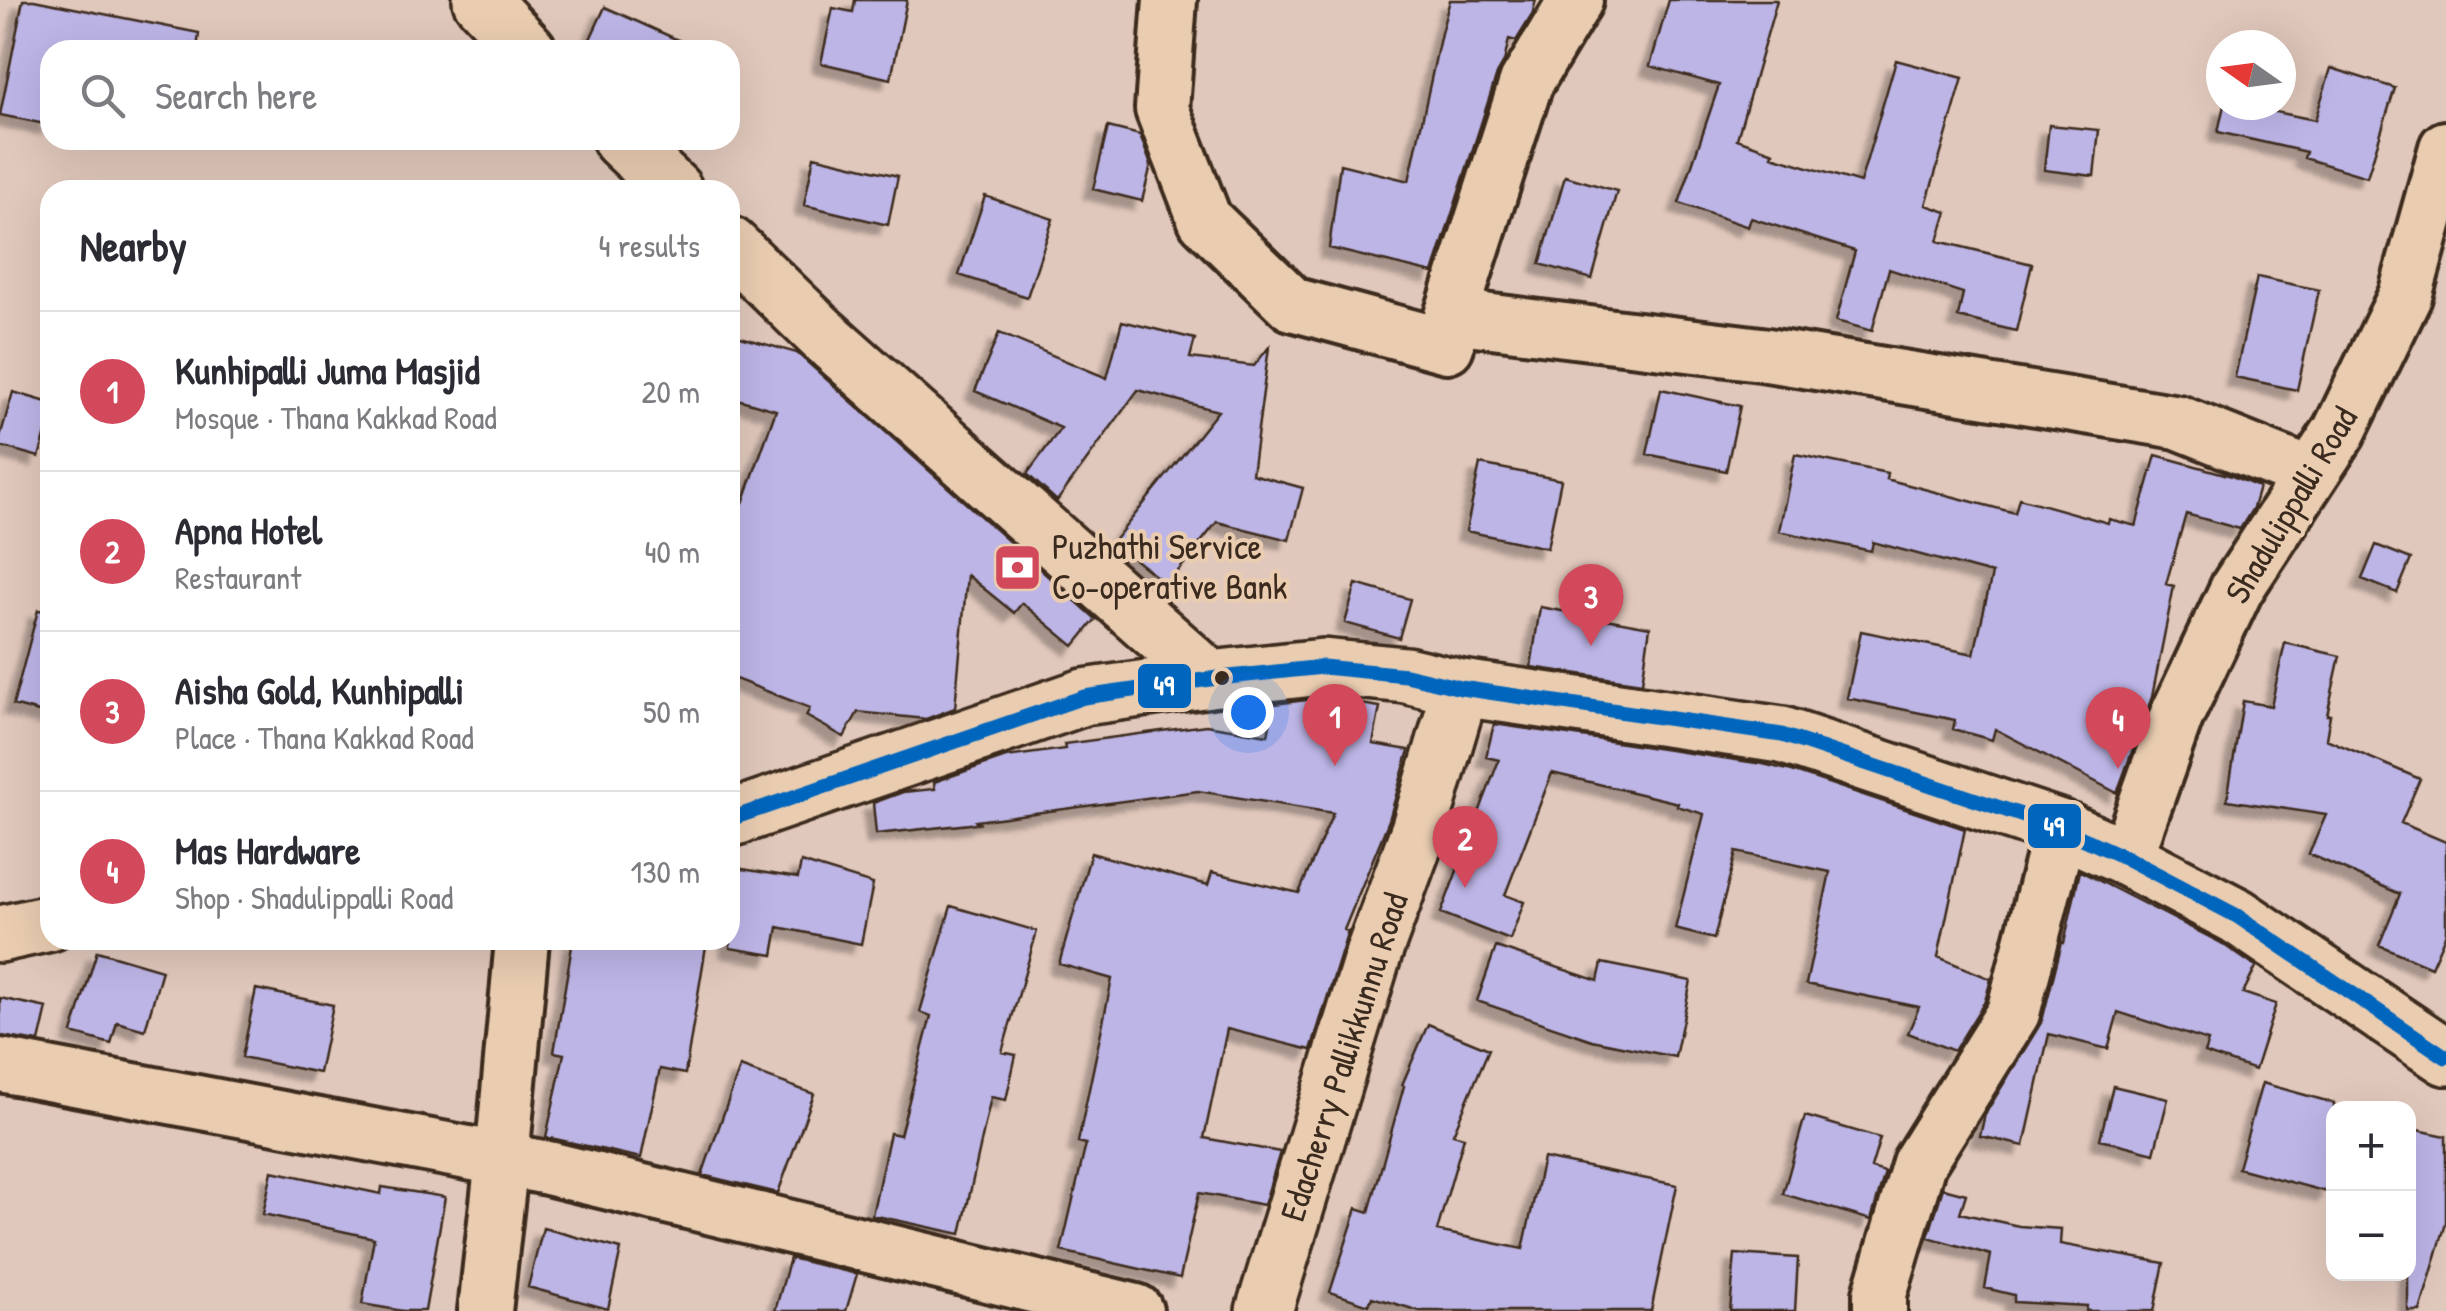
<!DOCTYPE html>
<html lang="en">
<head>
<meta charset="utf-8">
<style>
  :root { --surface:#fff; --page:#f7f7f7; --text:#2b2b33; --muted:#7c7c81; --line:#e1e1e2; --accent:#d1495b }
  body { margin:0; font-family:"Patrick Hand",sans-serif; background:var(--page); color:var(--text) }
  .controls { position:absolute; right:30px; bottom:30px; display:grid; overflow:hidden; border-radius:20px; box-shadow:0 10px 40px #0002 }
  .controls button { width:90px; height:90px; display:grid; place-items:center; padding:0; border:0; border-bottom:2px solid var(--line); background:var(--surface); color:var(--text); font:50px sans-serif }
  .compass { position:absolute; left:2206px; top:30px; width:90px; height:90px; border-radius:50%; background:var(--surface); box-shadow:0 10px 40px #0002; rotate:284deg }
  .you { position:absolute; left:1248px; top:712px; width:35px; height:35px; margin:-25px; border:8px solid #fff; border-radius:50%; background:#1a73e8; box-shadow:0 0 0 15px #1a73e833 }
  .badge { display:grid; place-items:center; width:65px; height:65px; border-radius:50%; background:var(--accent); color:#fff; font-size:32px; font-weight:700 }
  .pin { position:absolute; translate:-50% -82px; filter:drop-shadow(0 2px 5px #0008) }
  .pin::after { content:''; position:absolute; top:52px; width:35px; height:30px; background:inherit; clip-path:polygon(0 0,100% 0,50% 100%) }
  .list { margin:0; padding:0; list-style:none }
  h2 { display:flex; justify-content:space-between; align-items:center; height:130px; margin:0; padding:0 40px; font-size:42px }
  h2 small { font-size:32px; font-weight:400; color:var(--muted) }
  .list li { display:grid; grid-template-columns:65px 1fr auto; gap:30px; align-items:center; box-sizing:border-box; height:160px; padding:0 40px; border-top:2px solid var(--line) }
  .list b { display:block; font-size:38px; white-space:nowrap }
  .list p { margin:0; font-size:32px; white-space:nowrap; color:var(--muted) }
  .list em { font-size:32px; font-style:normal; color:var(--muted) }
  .icon { flex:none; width:55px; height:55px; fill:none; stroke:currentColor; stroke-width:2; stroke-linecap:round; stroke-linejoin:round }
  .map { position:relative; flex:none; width:2446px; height:1311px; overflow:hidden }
  .search { position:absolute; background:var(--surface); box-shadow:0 10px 40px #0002; left:40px; top:40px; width:700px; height:110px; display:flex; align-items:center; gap:25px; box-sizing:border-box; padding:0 35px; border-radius:30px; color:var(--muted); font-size:38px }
  .panel { position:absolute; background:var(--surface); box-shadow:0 10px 40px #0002; left:40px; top:180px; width:700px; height:770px; border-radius:30px }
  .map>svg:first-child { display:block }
</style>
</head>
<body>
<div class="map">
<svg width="2446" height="1311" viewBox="0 0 2446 1311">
  <defs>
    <filter id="shadow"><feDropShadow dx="-9" dy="9" stdDeviation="2.5" flood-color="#0004"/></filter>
  </defs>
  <rect width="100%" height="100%" fill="#e1c8bc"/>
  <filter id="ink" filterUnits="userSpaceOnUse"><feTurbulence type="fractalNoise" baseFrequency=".01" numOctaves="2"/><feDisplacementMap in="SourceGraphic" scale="20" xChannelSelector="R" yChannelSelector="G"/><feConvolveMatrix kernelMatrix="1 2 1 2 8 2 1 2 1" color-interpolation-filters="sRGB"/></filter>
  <g filter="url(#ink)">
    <path fill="#bdb5e6" stroke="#3b2a1e" stroke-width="2.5" filter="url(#shadow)" d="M 23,0 L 34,0 L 199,33 L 197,50 L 50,50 L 50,125 L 0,115 Z
      M 855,0 L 907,0 L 891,79 L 821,63 L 833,8 L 853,12 Z
      M 1450,0 L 1536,0 L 1532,15 L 1516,41 L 1509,39 L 1504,62 L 1497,74 L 1433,273 L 1329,248 L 1340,164 L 1409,181 L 1441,33 Z
      M 1669,0 L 1777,0 L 1737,139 L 1774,152 L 1772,156 L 1860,183 L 1896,60 L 1963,78 L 1926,205 L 1947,212 L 1938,241 L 2032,264 L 2016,331 L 1958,317 L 1963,293 L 1889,269 L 1872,331 L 1836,321 L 1855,251 L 1751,218 L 1748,227 L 1679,203 L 1719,85 L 1650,66 Z
      M 605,7 L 700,50 L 585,50 Z
      M 2331,68 L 2395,88 L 2367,177 L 2304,158 L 2306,152 L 2218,132 L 2224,105 L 2241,105 L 2315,120 Z
      M 2049,125 L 2099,130 L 2094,176 L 2044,170 Z
      M 1108,127 L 1140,135 L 1151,165 L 1142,201 L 1093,189 Z
      M 814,156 L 898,176 L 888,225 L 804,205 Z
      M 1565,176 L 1617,191 L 1592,279 L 1540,264 Z
      M 985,196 L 1053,219 L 1027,297 L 959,275 Z
      M 2257,277 L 2319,290 L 2297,390 L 2235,377 Z
      M 1122,321 L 1195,339 L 1190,358 L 1254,366 L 1269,347 L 1252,474 L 1303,488 L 1289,540 L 1217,522 L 1167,585 L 1113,542 L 1218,411 L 1138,390 L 1057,501 L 1027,474 L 1061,428 L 975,391 L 999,333 L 1107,378 Z
      M 730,334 L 797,353 L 1096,619 L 1074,646 L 1022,603 L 1014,613 L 967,575 L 955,708 L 926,719 L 858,712 L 844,737 L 806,716 L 810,708 L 730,677 L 730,498 L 743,503 L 776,410 L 730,397 Z
      M 1661,389 L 1740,406 L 1726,471 L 1647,454 Z
      M 13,392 L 50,403 L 50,419 L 39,457 L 0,446 L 0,437 Z
      M 1795,454 L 1887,473 L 1886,479 L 2015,513 L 2019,498 L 2108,523 L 2109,519 L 2136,526 L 2156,455 L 2232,476 L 2259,487 L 2253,508 L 2240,529 L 2186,514 L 2166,584 L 2174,586 L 2152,697 L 2117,793 L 1995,729 L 1992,740 L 1953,729 L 1955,720 L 1847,698 L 1861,631 L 1974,654 L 1992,574 L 1873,542 L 1871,551 L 1779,531 Z
      M 1480,464 L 1561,480 L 1547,548 L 1466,531 Z
      M 2376,545 L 2411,559 L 2397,593 L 2362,579 Z
      M 1356,584 L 1410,599 L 1399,638 L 1345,623 Z
      M 1540,607 L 1650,627 L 1642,683 L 1531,667 Z
      M 38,610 L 50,611 L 50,715 L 13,705 Z
      M 2285,643 L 2340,656 L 2327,715 L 2330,715 L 2326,739 L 2420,779 L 2401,823 L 2446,842 L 2446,933 L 2431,967 L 2379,945 L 2400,894 L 2309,854 L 2326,815 L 2227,800 L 2243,701 L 2271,706 Z
      M 1323,698 L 1380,707 L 1373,744 L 1409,750 L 1389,820 L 1344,930 L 1348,931 L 1311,1050 L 1227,1029 L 1204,1138 L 1280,1152 L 1264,1205 L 1199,1193 L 1180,1278 L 1061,1251 L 1086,1144 L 1078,1142 L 1112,979 L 1059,964 L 1091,853 L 1208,885 L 1212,872 L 1299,893 L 1333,813 L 1198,791 L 976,821 L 979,823 L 876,834 L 873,803 L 903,792 L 935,789 L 934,782 L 1006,757 L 1065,749 L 1064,744 L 1206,725 L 1268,735 L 1274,704 Z
      M 1494,724 L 1763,764 L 1792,771 L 1965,829 L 1938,957 L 1991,979 L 1985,1001 L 1954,1051 L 1908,1033 L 1919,1007 L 1806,984 L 1830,872 L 1736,852 L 1714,939 L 1675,929 L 1704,814 L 1677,806 L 1678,803 L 1552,773 L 1505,895 L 1524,902 L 1510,940 L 1441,913 L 1499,760 L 1486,757 Z
      M 801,862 L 873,884 L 861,944 L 778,927 L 773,955 L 730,948 L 730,867 L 798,878 Z
      M 2080,871 L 2221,943 L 2256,967 L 2243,993 L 2276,1004 L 2255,1070 L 2204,1053 L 2208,1041 L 2118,1012 L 2108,1049 L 2049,1034 L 2024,1146 L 1980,1136 L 1985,1114 L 2042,1021 L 2062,942 L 2064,943 Z
      M 951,906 L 1037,931 L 1002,1052 L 1016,1055 L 1006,1100 L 991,1097 L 961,1234 L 872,1215 L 890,1133 L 900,1135 L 931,1016 L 920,1012 Z
      M 573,940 L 707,940 L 685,1074 L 660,1069 L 641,1158 L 546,1137 L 564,1054 L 554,1052 Z
      M 1496,947 L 1598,981 L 1602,963 L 1691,981 L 1675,1057 L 1592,1040 L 1477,1001 Z
      M 97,951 L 162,970 L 145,1030 L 117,1022 L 111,1044 L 72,1033 Z
      M 256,989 L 333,1005 L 319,1073 L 242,1057 Z
      M 0,998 L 47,1008 L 39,1042 L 0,1036 Z
      M 1428,1024 L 1489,1049 L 1453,1134 L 1464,1137 L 1437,1231 L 1523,1249 L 1543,1158 L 1677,1185 L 1651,1311 L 1420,1311 L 1372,1297 L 1369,1305 L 1330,1292 L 1357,1208 L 1369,1212 L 1404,1086 L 1402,1085 Z
      M 740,1067 L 814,1094 L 778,1193 L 702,1175 Z
      M 2262,1083 L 2334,1103 L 2334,1169 L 2327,1192 L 2238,1168 Z
      M 2113,1086 L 2168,1099 L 2154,1153 L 2100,1139 Z
      M 1805,1116 L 1880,1138 L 1871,1168 L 1885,1172 L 1871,1220 L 1783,1194 Z
      M 2408,1128 L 2446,1136 L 2446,1223 L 2420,1311 L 2408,1311 Z
      M 272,1171 L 381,1194 L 382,1187 L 445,1197 L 425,1311 L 403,1311 L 362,1304 L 374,1238 L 263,1214 Z
      M 1943,1188 L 1966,1194 L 1960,1213 L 2019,1226 L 2061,1229 L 2060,1244 L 2164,1263 L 2154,1311 L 2086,1311 L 2087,1306 L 2014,1302 L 2014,1295 L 1985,1288 L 1991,1255 L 1928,1237 Z
      M 543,1228 L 621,1249 L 608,1309 L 528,1287 Z
      M 1735,1254 L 1798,1258 L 1795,1311 L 1730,1311 Z
      M 790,1258 L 857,1274 L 846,1311 L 775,1311 Z"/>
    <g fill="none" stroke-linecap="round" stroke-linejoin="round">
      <defs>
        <path id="street" d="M 1170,0 L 1162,109 L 1205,220 L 1292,304 L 1447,346
          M 1576,0 L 1526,83 L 1451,316 L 1761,354 L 2178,422 L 2311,475
          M 2126,858 L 2176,717 L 2237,588 L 2339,432 L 2405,296 L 2446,148
          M 0,1065 L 548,1168 L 1136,1311
          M 485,1311 L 502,1159 L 522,940
          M 1880,1311 L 1880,1294 L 1919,1163 L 2013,1013 L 2060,828"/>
        <path id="secondary" d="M 481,0 L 528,50
          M 621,140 L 674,190
          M 730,245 L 822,334 L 1210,679
          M 730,819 L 1084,697 L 1210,679 L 1323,667 L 1406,675 L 1461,688 L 1782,735 L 2060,828 L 2126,858 L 2237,916 L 2446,1057
          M 0,934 L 50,923
          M 1264,1311 L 1374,952 L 1419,830 L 1461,688"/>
      </defs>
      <use href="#street" stroke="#3b2a1e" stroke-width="60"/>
      <use href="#secondary" stroke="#3b2a1e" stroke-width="62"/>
      <use href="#street" stroke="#eacdb1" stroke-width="52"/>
      <use href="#secondary" stroke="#eacdb1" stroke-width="55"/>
      <defs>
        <path id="bus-1" d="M 730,819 L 1084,697 L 1210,679 L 1323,667 L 1406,675 L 1461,688 L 1782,735 L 2060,828 L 2126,858 L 2237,916 L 2446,1057"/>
      </defs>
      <use href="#bus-1" stroke="#eacdb1" stroke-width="22"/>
      <use href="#bus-1" stroke="#0065bd" stroke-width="15"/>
    </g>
  </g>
  <defs>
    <symbol id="bank-square" viewBox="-11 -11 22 22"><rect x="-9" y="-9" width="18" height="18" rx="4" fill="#d1495b" stroke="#eacdb1"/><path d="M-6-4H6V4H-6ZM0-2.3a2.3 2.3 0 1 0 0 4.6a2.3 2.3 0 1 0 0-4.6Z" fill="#fff"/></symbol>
  </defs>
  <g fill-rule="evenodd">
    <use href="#bank-square" x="990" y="540" width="55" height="55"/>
  </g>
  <circle fill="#3b2a1e" stroke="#eacdb1" stroke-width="4" cx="1222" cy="678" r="9"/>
  <g text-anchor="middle" stroke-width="8" stroke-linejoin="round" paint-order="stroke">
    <g font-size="35" fill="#3b2a1e" stroke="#eacdb1">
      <text transform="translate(2291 505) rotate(-59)" y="12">Shadulippalli Road</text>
      <text transform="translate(1344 1057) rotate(-72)" y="12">Edacherry Pallikkunnu Road</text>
    </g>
    <g font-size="35" fill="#3b2a1e" stroke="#eacdb1" text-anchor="start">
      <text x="1052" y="559">Puzhathi Service<tspan x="1052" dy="40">Co-operative Bank</tspan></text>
    </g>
  </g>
  <g stroke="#eacdb1" stroke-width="4">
    <rect x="1136" y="662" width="57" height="48" rx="10" fill="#0065bd"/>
    <rect x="2026" y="802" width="57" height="48" rx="10" fill="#0065bd"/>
  </g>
  <g font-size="28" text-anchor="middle" font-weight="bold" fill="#fff">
    <text x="1164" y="695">49</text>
    <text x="2054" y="836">49</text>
  </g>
</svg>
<div class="controls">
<button>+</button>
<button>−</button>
</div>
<svg class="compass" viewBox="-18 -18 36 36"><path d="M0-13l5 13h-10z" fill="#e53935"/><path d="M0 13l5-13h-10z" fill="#7c7c81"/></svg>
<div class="you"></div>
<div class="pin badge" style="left:1335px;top:766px">1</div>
<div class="pin badge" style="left:1465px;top:888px">2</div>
<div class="pin badge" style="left:1591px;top:646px">3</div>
<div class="pin badge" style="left:2118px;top:769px">4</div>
<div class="search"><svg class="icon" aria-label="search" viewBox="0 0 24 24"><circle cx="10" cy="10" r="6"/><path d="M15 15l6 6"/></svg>Search here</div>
<section class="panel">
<h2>Nearby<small>4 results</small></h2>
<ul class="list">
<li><span class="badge">1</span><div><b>Kunhipalli Juma Masjid</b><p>Mosque · Thana Kakkad Road</p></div><em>20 m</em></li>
<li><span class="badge">2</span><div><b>Apna Hotel</b><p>Restaurant</p></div><em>40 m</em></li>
<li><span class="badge">3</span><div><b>Aisha Gold, Kunhipalli</b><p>Place · Thana Kakkad Road</p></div><em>50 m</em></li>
<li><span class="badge">4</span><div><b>Mas Hardware</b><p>Shop · Shadulippalli Road</p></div><em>130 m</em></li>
</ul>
</section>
</div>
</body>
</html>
